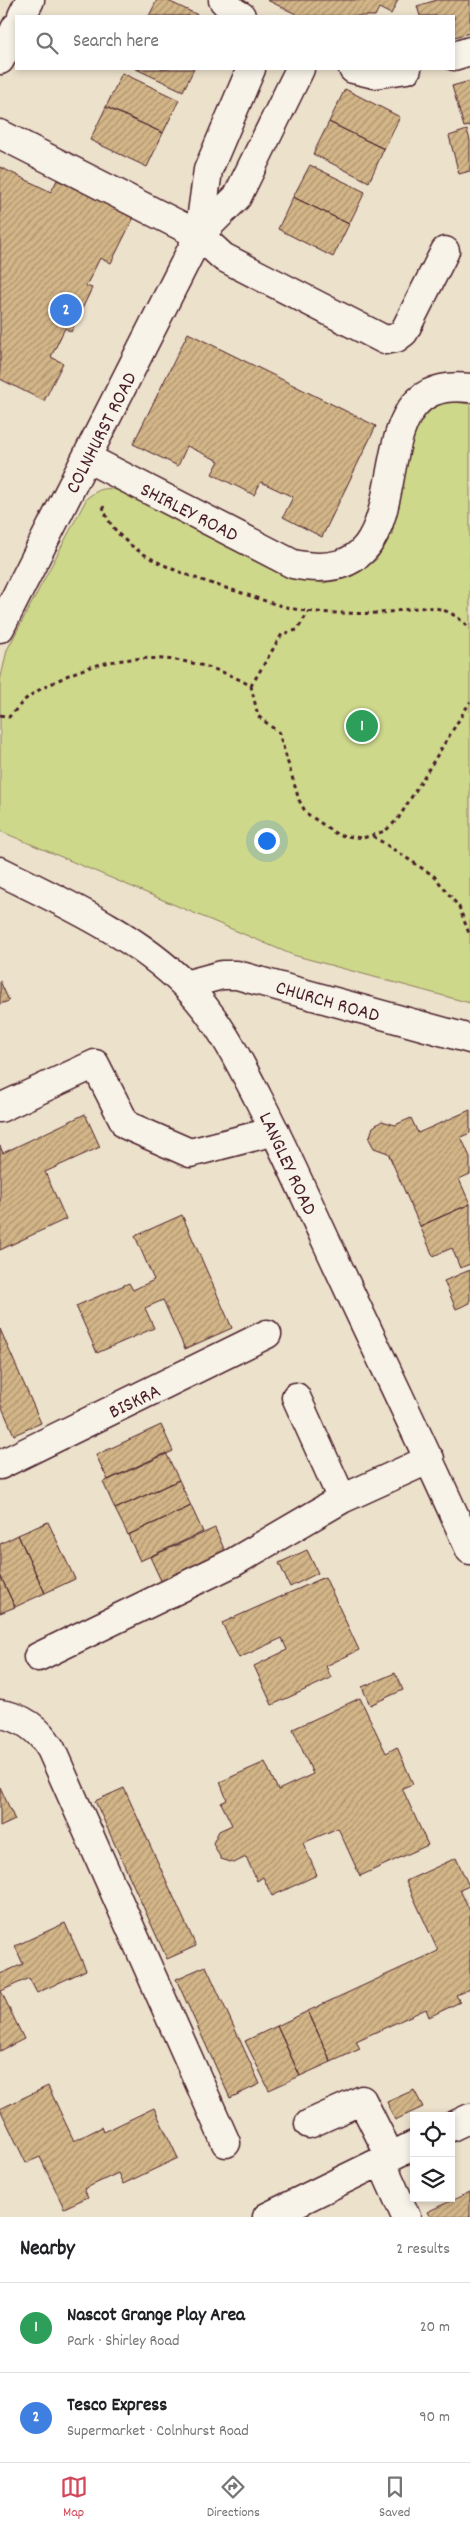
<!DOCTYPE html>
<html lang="en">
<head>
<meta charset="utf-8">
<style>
  :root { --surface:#fff; --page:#f6f6f6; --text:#202124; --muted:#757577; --line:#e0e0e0; --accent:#d1495b }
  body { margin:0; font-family:Dekko,sans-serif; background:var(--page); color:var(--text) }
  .controls { position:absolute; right:15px; bottom:15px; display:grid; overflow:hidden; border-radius:0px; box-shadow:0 2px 8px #0003 }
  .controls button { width:45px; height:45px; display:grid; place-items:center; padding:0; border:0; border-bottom:1px solid var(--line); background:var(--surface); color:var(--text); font:25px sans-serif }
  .you { position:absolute; left:266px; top:840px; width:18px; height:18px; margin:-12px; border:4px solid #fff; border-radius:50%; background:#1a73e8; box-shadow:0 0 0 8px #1a73e833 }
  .badge { display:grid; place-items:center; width:32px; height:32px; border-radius:50%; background:var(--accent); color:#fff; font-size:16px; font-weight:700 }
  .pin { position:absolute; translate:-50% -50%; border:2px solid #fff; box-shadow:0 1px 5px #0006 }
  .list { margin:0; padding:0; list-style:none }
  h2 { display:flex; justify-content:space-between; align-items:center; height:65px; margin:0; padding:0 20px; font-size:21px }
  h2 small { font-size:16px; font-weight:400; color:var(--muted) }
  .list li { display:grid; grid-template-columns:32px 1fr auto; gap:15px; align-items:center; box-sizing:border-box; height:90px; padding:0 20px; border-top:1px solid var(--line) }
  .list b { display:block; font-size:19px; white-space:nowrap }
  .list p { margin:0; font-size:16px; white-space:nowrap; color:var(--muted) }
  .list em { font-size:16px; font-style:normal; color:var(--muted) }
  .icon { flex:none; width:28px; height:28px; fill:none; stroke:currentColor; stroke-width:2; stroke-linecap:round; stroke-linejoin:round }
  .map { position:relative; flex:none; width:470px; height:2217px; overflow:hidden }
  .search { position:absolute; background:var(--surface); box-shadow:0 2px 8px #0003; left:15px; right:15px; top:15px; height:55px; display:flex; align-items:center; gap:12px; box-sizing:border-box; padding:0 18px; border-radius:0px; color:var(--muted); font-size:19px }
  .sheet { height:245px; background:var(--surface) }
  nav { display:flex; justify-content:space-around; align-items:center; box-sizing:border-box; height:70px; border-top:1px solid var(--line); background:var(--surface); font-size:14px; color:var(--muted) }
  nav a { display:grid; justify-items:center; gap:2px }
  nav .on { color:var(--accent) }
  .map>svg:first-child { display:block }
</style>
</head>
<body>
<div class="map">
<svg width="470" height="2217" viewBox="0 0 470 2217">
  <defs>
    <pattern id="building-hatch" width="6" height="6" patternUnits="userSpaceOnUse" patternTransform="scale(1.25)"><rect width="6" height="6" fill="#d3b688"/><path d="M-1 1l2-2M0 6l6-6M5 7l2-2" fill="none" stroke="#ad936f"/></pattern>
  </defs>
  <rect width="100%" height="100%" fill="#ece1cb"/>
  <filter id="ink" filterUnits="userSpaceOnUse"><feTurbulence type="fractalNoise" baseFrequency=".02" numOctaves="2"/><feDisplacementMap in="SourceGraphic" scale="10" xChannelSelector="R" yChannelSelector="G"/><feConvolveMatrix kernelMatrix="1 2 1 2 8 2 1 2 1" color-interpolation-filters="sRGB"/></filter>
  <g filter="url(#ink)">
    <path fill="#cdd88b" stroke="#8c7c5b" d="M 446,401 L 470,404 L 470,1003 L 293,955 L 0,831 L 0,681 L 7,650 L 87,498 C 99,489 105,486 120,491 L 288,574 L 323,583 L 349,578 L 376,560 L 392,534 L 410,434 L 426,409 Z"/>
    <path fill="url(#building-hatch)" stroke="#4a1f2b" d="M 157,0 L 166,0 L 200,16 L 149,16 Z
      M 267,0 L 398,0 L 391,14 L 379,8 L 375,16 L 300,16 Z
      M 437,0 L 470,0 L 470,33 L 454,37 L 454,16 L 420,16 L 417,6 Z
      M 136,69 L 194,69 L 183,91 Z
      M 122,73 L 179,100 L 163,133 L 106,107 Z
      M 470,81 L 470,126 L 464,127 L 452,86 Z
      M 345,89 L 400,117 L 384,149 L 329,122 Z
      M 106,107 L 163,133 L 147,167 L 90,140 Z
      M 329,122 L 384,149 L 369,182 L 313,154 Z
      M 467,130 L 470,140 L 470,171 L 459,174 L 449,136 Z
      M 310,165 L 365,192 L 349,224 L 293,197 Z
      M 0,167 L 51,192 L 57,180 L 134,217 L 111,263 L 100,258 L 86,286 L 92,288 L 71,332 L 65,328 L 51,357 L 63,363 L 44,401 L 0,379 Z
      M 293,197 L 349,224 L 333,257 L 278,229 Z
      M 188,333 L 376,426 L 322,537 L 283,517 L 293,497 L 261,482 L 254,495 L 212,474 L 219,461 L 187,446 L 178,466 L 133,444 Z
      M 0,981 L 9,1001 L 0,1004 Z
      M 470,1110 L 470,1133 L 461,1137 L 470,1157 L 470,1174 L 459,1179 L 470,1204 L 420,1226 L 388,1153 L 374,1148 L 369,1139 L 373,1127 L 382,1121 L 395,1125 L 411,1118 L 418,1133 Z
      M 85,1114 L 100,1147 L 45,1172 L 66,1219 L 0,1250 L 0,1146 L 3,1153 Z
      M 470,1204 L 470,1264 L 460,1268 L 452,1248 L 433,1256 L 420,1226 Z
      M 182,1215 L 232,1328 L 185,1349 L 163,1300 L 145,1308 L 154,1328 L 97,1353 L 76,1306 L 129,1283 L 133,1290 L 154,1280 L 135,1236 Z
      M 470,1270 L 470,1303 L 456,1309 L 444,1281 Z
      M 0,1329 L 41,1423 L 14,1435 L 0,1403 Z
      M 161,1425 L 173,1451 L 108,1480 L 96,1455 Z
      M 166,1453 L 179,1480 L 115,1509 L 103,1482 Z
      M 179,1480 L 191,1506 L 128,1535 L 115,1509 Z
      M 191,1506 L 203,1532 L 140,1561 L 128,1535 Z
      M 48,1522 L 75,1579 L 45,1593 L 18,1535 Z
      M 215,1528 L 227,1556 L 163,1585 L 150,1557 Z
      M 18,1535 L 45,1593 L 15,1607 L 0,1575 L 0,1544 Z
      M 307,1550 L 318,1573 L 290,1587 L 279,1563 Z
      M 0,1575 L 15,1607 L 0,1613 Z
      M 325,1577 L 359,1650 L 326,1666 L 331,1678 L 272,1705 L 254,1666 L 287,1650 L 282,1638 L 239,1658 L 222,1623 Z
      M 395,1673 L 403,1690 L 370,1705 L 362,1687 Z
      M 360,1698 L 386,1753 L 397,1747 L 413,1784 L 402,1788 L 428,1845 L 360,1876 L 338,1828 L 303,1843 L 317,1875 L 272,1896 L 263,1877 L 257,1881 L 246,1857 L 234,1863 L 221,1859 L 213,1843 L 219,1831 L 232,1825 L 221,1803 L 227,1800 L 220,1782 L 265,1762 L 278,1790 L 313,1774 L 293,1729 Z
      M 0,1787 L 15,1820 L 0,1827 Z
      M 124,1788 L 196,1946 L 167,1959 L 95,1801 Z
      M 456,1858 L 469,1886 L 460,1890 L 470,1911 L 470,1989 L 456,1995 L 460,2002 L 429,2017 L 426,2009 L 356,2041 L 360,2049 L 331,2062 L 308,2011 L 438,1951 L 406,1881 Z
      M 65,1923 L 86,1970 L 37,1993 L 29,1978 L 1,1991 L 24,2039 L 0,2051 L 0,1974 L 23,1964 L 15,1946 Z
      M 206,1966 L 260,2084 L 230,2098 L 176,1979 Z
      M 308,2011 L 331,2062 L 300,2076 L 277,2026 Z
      M 277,2026 L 300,2076 L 269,2090 L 245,2041 Z
      M 48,2086 L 74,2141 L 102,2127 L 104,2132 L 154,2108 L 178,2158 L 123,2184 L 118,2173 L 84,2189 L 88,2197 L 64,2208 L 40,2157 L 26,2163 L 0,2109 Z
      M 414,2090 L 423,2107 L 395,2120 L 387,2102 Z
      M 470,2192 L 470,2217 L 430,2217 L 427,2212 Z"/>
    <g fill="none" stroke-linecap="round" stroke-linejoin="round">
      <defs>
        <path id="minor" d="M 223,0 L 234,12 L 241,16
          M 22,16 L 30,0
          M 454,56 L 470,51
          M 0,60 L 16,27
          M 353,69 L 374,74 L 407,69
          M 0,134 L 199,235 L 223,257 L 385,340 L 396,338 L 404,332 L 445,251
          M 199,235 L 208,170 L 251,69
          M 87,458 L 293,564 C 443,595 340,372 470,388
          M 0,628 L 199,235 L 237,197 L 300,69
          M 0,871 C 64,903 134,934 185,985 C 217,1017 237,1057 257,1096 C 282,1144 304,1194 327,1243 C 374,1345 424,1446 470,1550
          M 185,985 L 222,975 L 237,975 L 470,1039
          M 0,1108 L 95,1064 L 126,1125 L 190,1153 L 275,1131
          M 296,1397 L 342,1499
          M 0,1465 L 267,1334
          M 38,1657 L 234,1562 L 342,1499 L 430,1459
          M 0,1714 C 23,1717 39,1729 51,1749 L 226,2143
          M 309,2124 L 362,2100 L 390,2156
          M 451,2127 L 470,2118
          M 381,2161 L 406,2217
          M 267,2217 L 414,2145"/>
      </defs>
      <use href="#minor" stroke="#4a1f2b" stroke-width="31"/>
      <path stroke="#4a1f2b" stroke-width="3" stroke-dasharray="4 4" stroke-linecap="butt" d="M 103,506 C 116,557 197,579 242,593 C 265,601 290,610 315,612 C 336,613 358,614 379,613 C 417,610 440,596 470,629
        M 251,686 L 282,634 L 297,630 L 309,611
        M 0,715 L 9,717 C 15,711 21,703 27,698 C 34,692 43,688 51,684 C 112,649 190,650 251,686 L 258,716 L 279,733 L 299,800 L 306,813 L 338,835 L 363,838 L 385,831 L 398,819 L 470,702
        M 373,836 L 434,876 L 459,907 L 470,936"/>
      <use href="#minor" stroke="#f7f3e8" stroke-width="28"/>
    </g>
  </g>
  <g text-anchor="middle" stroke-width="4" stroke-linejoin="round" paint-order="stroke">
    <g font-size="20" fill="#4a1f2b" stroke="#f7f3e8">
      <text transform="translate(100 432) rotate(-63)" y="7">COLNHURST ROAD</text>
      <text transform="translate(190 511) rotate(27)" y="7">SHIRLEY ROAD</text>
      <text transform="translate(328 1000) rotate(16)" y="7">CHURCH ROAD</text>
      <text transform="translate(289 1163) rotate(65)" y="7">LANGLEY ROAD</text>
      <text transform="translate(134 1400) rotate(-26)" y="7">BISKRA</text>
    </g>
  </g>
</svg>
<div class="controls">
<button><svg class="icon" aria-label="locate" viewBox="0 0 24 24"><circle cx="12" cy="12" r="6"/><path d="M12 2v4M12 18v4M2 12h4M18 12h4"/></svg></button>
<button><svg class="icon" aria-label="layers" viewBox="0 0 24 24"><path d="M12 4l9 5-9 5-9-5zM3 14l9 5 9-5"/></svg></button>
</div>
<div class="you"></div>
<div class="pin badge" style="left:362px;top:726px;background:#2e9e5b">1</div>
<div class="pin badge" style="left:66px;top:310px;background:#3f7fe0">2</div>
<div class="search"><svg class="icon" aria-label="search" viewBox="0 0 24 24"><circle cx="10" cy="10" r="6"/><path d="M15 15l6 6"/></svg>Search here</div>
</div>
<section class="sheet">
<h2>Nearby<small>2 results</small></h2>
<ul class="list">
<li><span class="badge" style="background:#2e9e5b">1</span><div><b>Nascot Grange Play Area</b><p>Park · Shirley Road</p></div><em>20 m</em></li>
<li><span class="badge" style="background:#3f7fe0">2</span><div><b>Tesco Express</b><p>Supermarket · Colnhurst Road</p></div><em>90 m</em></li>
</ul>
</section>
<nav>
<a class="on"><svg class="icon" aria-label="map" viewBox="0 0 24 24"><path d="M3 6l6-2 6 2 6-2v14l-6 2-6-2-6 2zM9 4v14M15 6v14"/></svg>Map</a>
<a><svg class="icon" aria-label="directions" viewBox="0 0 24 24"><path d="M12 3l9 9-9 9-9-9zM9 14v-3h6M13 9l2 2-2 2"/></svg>Directions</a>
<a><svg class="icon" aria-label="saved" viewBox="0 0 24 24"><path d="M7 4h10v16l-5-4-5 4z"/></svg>Saved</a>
</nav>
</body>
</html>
